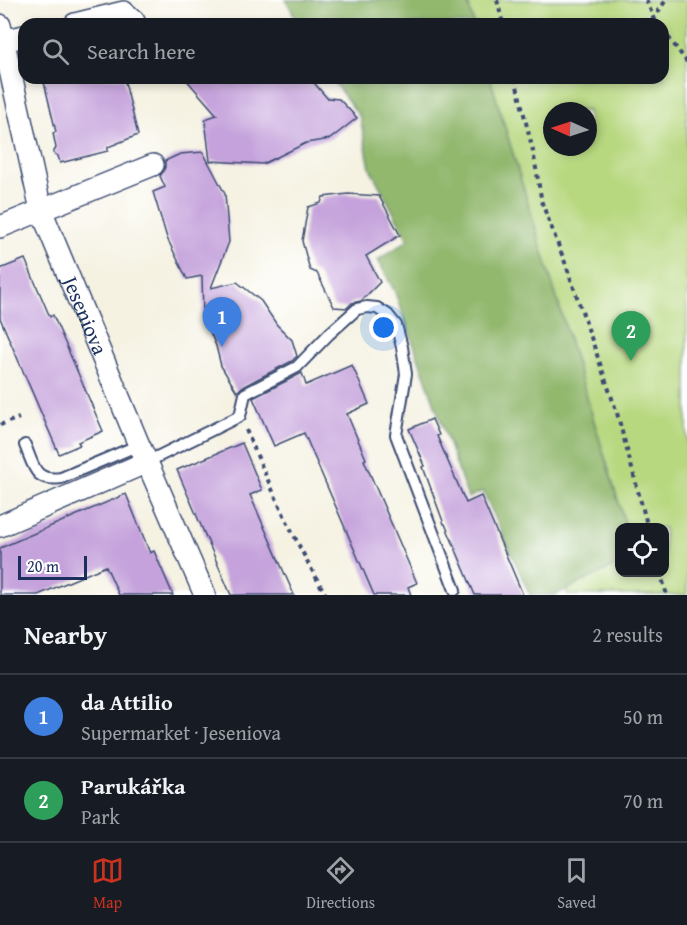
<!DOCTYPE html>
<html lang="en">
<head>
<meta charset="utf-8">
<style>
  :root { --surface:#171b24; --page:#20242c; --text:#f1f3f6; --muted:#9ea1a6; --line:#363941; --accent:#c8321e }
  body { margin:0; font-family:"Gentium Book Plus",serif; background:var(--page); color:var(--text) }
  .controls { position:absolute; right:18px; bottom:18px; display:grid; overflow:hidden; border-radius:12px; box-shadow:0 3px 9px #0003 }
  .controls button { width:54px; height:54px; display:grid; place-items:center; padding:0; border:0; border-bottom:2px solid var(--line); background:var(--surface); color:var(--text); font:30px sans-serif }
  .compass { position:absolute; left:543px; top:102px; width:54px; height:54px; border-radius:50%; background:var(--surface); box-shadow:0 3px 9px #0003; rotate:273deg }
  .scale { position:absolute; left:18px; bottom:15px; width:69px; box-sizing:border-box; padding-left:6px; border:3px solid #1b2f5e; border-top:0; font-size:16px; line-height:21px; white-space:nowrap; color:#1b2f5e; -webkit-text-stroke:4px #fff; paint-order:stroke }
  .you { position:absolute; left:384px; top:328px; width:21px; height:21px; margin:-15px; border:4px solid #fff; border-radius:50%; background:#1a73e8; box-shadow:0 0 0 9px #1a73e833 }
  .badge { display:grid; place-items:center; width:39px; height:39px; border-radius:50%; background:var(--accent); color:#fff; font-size:20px; font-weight:700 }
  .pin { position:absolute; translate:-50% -50px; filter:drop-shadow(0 2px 3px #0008) }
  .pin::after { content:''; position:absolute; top:32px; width:21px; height:18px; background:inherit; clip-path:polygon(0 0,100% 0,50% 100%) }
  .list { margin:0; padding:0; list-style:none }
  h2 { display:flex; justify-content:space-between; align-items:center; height:78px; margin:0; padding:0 24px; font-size:26px }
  h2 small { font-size:20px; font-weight:400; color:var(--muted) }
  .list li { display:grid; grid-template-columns:39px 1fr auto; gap:18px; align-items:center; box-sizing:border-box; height:84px; padding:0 24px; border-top:2px solid var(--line) }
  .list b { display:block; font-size:22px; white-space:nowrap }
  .list p { margin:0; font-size:20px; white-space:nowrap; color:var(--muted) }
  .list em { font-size:20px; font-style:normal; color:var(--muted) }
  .icon { flex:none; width:33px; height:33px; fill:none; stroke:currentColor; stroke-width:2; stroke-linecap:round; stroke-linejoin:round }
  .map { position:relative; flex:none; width:687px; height:595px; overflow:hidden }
  .search { position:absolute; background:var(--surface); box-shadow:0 3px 9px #0003; left:18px; right:18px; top:18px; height:66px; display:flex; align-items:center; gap:15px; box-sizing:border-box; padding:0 21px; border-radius:18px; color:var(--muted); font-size:22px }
  .sheet { height:246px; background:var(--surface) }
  nav { display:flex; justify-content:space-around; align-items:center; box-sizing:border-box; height:84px; border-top:2px solid var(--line); background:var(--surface); font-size:16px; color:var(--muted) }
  nav a { display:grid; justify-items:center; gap:3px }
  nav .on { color:var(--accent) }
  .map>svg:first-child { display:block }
</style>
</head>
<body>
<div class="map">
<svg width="687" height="595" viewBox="0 0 687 595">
  <rect width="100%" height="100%" fill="#fff"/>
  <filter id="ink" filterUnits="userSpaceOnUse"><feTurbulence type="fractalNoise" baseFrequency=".0167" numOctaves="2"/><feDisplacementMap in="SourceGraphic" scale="12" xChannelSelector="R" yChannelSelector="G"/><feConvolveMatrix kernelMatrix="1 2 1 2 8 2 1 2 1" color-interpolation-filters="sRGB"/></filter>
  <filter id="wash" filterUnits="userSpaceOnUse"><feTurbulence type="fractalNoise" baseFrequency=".008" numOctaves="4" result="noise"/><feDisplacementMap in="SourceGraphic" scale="24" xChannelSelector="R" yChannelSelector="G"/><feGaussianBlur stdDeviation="1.35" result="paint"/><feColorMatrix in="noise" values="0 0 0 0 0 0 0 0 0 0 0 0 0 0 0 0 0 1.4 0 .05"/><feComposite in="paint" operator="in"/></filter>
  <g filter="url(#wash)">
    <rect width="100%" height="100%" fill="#f5f2e2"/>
    <path fill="#b8d880" stroke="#6a846f" stroke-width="1.5" fill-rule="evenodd" d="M 467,0 L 687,0 L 687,595 L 568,595 L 566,589 L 619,564 L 620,572 L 664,572 L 664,528 L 626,527 L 490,78 L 663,78 L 663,24 L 474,24 ZM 552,111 L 588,111 L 588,147 L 552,147 Z"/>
    <path fill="#92b86e" stroke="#567466" stroke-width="1.5" d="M 286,0 L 467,0 L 474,24 L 299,24 Z
      M 331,78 L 490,78 L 626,527 L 620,528 L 619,564 L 555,595 L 530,595 L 483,491 L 468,498 L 395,292 L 378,260 L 408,240 L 370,168 L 360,117 Z"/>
    <g id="blocks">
      <path fill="#c5a2db" d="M 43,78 L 124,78 L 138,135 L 108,147 L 108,151 L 60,163 L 58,156 L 53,153 L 56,148 L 53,133 L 56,132 Z
        M 185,78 L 310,78 L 327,98 L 339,99 L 357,118 L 330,139 L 306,143 L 263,164 L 210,161 L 205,119 L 217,115 Z
        M 203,152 L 225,194 L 229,242 L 211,288 L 237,282 L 261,301 L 277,325 L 292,340 L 297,356 L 292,361 L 242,387 L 237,392 L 221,366 L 216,346 L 203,315 L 202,276 L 187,279 L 167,238 L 153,192 L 165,187 L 160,176 L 163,172 L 165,167 L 165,161 L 180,154 Z
        M 348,194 L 379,196 L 400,235 L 366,256 L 380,282 L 361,301 L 352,303 L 347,308 L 334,307 L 317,273 L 310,270 L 302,241 L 308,207 L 321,203 L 323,197 Z
        M 25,259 L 50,317 L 53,315 L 103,431 L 78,442 L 80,445 L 59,454 L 0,318 L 0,269 Z
        M 352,365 L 369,404 L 347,414 L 366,459 L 364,460 L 417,583 L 408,587 L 411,595 L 374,595 L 304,433 L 274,446 L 253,398 L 302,373 L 306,385 Z
        M 432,419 L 439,435 L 437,436 L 466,503 L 481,496 L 523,595 L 475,595 L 445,524 L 444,524 L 423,467 L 425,466 L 409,429 Z
        M 242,443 L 262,490 L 250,495 L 294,595 L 231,595 L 177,470 Z
        M 126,494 L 150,553 L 154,551 L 173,595 L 119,595 L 106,566 L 38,595 L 0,595 L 0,548 Z"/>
    </g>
  </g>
  <g filter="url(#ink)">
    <use href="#blocks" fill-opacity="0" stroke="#3c4c72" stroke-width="1.5"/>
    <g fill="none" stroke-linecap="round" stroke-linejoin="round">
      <defs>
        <path id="service" d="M 25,445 C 34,466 34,482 61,478 L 139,445
          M 147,462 L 240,416 L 245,394 L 297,367 L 329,334 L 357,309 L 367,307 L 377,308 L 388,315 L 396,325 L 402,347 L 406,374 L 396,435 L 455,590"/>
        <g id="minor">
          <path d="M 75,24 L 124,12 L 134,21 L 135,24"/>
          <path id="s1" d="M 0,25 L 41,210 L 139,445 L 147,462 L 205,595"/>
          <path d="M 0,42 L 24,36"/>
          <path d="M 0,227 L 153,165"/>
          <path d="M 0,526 L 147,462"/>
        </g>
      </defs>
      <use href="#service" stroke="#3c4c72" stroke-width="14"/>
      <use href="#minor" stroke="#3c4c72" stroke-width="24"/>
      <path stroke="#3c4c72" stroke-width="4" stroke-dasharray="4.5 4.5" stroke-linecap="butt" d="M 497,0 L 503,24
        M 646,0 L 654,18 L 659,24
        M 634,24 L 654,18 L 666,0
        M 663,30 L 687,62
        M 515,78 L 533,151 L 542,203 L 566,265 L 617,413 L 648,528
        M 0,425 L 19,418
        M 246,430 C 270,486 295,542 326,595
        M 660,572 L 667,595"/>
      <use href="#service" stroke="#fff" stroke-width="10"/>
      <use href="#minor" stroke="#fff" stroke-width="21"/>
    </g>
  </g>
  <g text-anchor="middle" stroke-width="4.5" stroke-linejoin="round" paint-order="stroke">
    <g font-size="21" fill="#1b2f5e" stroke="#fff">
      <text dy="7" stroke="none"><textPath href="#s1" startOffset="304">Jeseniova</textPath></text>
    </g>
  </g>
</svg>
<div class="controls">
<button><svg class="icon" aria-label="locate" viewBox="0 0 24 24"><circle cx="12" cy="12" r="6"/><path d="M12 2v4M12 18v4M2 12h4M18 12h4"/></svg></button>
</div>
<svg class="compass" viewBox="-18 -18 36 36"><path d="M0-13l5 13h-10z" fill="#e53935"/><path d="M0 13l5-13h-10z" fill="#9ea1a6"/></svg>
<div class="scale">20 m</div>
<div class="you"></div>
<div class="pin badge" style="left:222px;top:347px;background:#3f7fe0">1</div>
<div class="pin badge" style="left:631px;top:361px;background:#2e9e5b">2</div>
<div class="search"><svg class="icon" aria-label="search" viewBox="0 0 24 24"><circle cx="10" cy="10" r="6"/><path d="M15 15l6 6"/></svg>Search here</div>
</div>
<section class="sheet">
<h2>Nearby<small>2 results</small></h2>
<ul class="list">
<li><span class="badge" style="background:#3f7fe0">1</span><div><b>da Attilio</b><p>Supermarket · Jeseniova</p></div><em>50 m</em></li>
<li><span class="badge" style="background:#2e9e5b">2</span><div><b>Parukářka</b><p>Park</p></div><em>70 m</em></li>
</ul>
</section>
<nav>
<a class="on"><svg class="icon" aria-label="map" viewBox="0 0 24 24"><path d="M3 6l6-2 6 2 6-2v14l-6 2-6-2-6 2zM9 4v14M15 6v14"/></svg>Map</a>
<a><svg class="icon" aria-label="directions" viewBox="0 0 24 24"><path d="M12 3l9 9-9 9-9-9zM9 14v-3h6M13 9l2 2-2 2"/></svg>Directions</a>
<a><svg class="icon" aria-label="saved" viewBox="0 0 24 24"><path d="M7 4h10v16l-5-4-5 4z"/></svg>Saved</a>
</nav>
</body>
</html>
